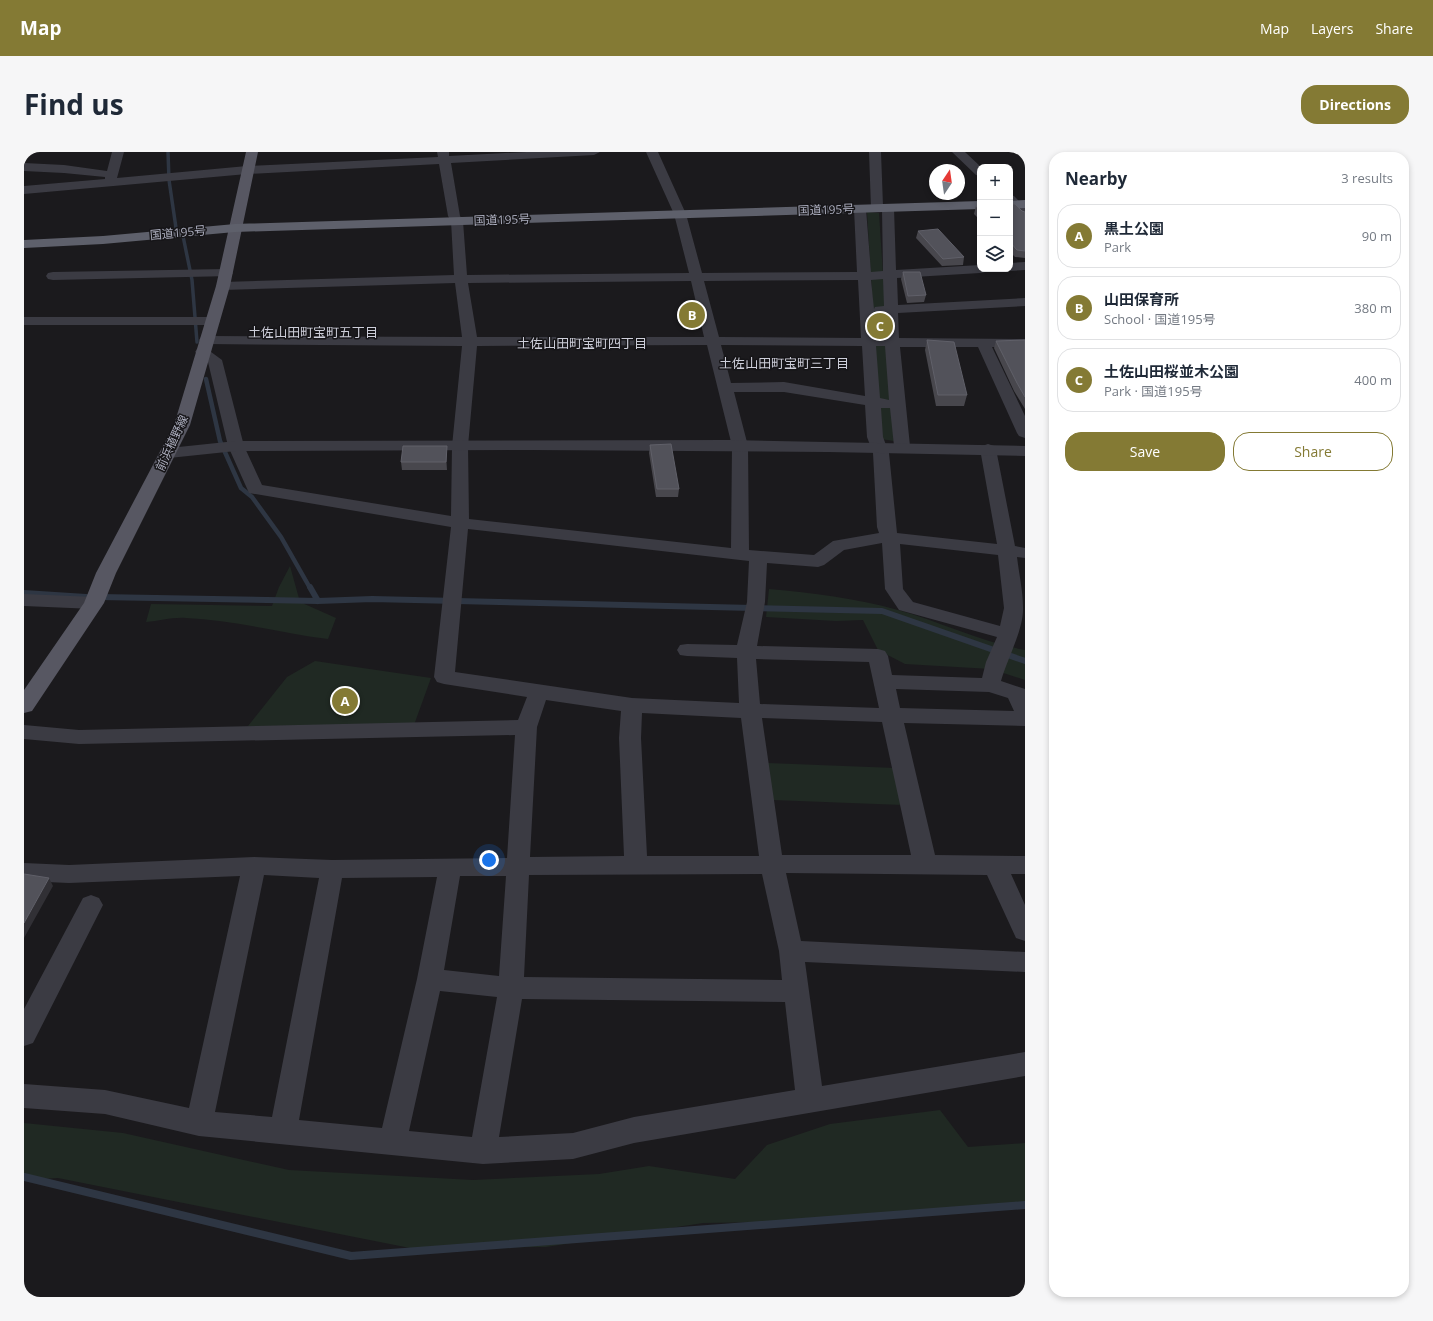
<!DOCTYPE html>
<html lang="en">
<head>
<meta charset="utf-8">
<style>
  :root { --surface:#fff; --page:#f6f6f7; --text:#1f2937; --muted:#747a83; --line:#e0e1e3; --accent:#847a34 }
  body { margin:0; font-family:"Open Sans","Noto Sans JP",sans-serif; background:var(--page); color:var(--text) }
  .controls { position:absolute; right:12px; top:12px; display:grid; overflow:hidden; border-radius:8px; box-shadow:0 2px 6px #0003 }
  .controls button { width:36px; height:36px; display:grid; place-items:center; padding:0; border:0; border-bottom:1px solid var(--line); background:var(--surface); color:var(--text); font:20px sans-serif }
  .compass { position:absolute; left:905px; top:12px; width:36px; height:36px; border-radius:50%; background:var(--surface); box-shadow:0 2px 6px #0003; rotate:13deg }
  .you { position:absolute; left:465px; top:708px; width:14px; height:14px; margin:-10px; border:3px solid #fff; border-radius:50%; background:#1a73e8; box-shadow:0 0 0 6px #1a73e833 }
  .badge { display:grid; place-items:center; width:26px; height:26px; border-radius:50%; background:var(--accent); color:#fff; font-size:13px; font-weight:700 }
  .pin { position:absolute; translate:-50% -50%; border:2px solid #fff; box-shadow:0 1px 4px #0006 }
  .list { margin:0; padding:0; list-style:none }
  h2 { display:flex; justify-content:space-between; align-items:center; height:52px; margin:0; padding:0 16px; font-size:17px }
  h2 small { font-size:13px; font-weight:400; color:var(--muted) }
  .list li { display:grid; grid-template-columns:26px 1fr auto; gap:12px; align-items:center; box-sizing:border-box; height:64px; margin:0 8px 8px; padding:0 8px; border:1px solid var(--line); border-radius:16px }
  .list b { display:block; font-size:15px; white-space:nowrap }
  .list p { margin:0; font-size:13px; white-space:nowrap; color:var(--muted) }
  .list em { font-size:13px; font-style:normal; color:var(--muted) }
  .actions { display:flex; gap:8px; padding:12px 16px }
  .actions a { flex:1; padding:9px 0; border:1px solid var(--accent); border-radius:16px; text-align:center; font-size:14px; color:var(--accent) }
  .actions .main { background:var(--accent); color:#fff }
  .icon { flex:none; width:22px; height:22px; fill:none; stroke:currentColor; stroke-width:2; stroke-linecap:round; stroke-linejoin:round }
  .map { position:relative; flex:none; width:1001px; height:1145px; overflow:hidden; border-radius:16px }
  header { display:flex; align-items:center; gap:24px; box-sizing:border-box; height:56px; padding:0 20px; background:var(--accent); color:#fff }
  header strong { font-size:19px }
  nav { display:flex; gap:22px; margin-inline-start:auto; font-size:14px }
  .intro { display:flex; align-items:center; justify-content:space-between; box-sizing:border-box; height:96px; padding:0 24px }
  h1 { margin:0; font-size:28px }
  .button { padding:10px 18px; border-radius:16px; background:var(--accent); color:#fff; font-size:14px; font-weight:700 }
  main { display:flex; gap:24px; padding:0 24px }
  aside { flex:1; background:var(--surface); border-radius:16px; box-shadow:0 2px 6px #0003 }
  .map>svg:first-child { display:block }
</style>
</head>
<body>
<header>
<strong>Map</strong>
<nav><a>Map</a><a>Layers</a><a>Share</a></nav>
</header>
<div class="intro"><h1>Find us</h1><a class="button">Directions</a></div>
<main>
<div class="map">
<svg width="1001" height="1145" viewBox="0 0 1001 1145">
  <rect width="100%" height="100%" fill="#1b1a1d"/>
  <path fill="#202923" d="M 843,60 L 855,61 L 870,289 L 857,287 Z
    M 266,414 L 276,450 L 312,466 L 304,487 C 256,481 210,468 162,466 C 149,465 135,469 122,470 L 127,452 L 248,454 L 255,435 Z
    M 745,437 C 789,441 831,446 874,458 C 917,470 957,490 1001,498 L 1001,528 L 967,517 L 881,512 L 854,498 L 839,468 L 812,469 L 742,465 Z
    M 291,509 L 407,526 L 390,573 L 224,574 L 263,525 Z
    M 744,611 L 871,616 L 879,653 L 748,648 Z
    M 916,958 L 944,995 L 1001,991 L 1001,1051 L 794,1069 L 679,1071 L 522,1095 L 386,1096 L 34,1026 L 0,1028 L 0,971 L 99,981 L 265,1018 L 449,1028 L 575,1022 L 625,1014 L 711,1027 L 743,993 L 806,972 Z"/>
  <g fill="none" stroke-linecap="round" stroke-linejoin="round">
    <path stroke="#2e3643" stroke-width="3.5" d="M 144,0 L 145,28 L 152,76
      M 159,84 L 168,128 L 173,190"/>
    <path stroke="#2e3643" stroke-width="4.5" d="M 182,227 L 196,289 L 217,336 L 228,345 L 257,385 L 286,436"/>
    <path stroke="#2e3643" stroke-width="6" d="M 286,435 L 294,449
      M 0,441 L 62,445
      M 75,445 L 294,449 L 348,447 L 858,459 L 1001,509"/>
    <path stroke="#2e3643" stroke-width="8" d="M 0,1025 L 327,1104 L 1001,1053"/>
    <path fill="#3b3b43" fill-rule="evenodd" d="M 88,0 L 100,0 L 93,26 L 223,14 L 414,5 L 413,0 L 425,0 L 425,4 L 503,0 L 576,0 L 570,3 L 427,11 L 436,64 L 439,69 L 443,123 L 665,121 L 650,62 L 622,0 L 634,0 L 662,62 L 678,121 L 833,120 L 830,57 L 836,53 L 842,57 L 847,120 L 859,119 L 858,58 L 853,60 L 847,56 L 845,0 L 857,0 L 859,54 L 864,52 L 870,56 L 872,118 L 956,113 L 956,117 L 963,117 L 961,120 L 956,121 L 873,126 L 874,153 L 1001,146 L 1001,154 L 874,161 L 875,186 L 1001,187 L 1001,195 L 968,195 L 1001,264 L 1001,286 L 995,284 L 993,281 L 954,195 L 876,195 L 886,294 L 884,297 L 878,299 L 872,297 L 870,294 L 866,256 L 857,256 L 859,285 L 865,301 L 873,381 L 973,392 L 956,297 L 958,294 L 964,292 L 970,294 L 972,297 L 991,394 L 1001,396 L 1001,406 L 993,405 C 995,422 999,439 999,455 C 1000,477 983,507 977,529 L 1001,537 L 1001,574 L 880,571 L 911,703 L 1001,704 L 1001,722 L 987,722 L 1001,753 L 1001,789 L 992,786 L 963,723 L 762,721 L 777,789 L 1001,800 L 1001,820 L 781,810 L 798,934 L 1001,900 L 1001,924 L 610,991 L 549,1007 L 459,1012 L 175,984 L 81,962 L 0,956 L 0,932 L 81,938 L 165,956 L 216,724 L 45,731 L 0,729 L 0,711 L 45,713 L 230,705 L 308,708 L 483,706 L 491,583 L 55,592 L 0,587 L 0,573 L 55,578 L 494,568 L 503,545 L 420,532 L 413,530 L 410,525 L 427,375 L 225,341 L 204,294 L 184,210 L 171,200 L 173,197 L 183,197 L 198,208 L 220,294 L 238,333 L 427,364 L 428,294 L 438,194 L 182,192 L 177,191 L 175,188 L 177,185 L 182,184 L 438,185 L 431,131 L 199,138 L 194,137 L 192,134 L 194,131 L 199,130 L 430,123 L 427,69 L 424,64 L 415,12 L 223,22 L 0,42 L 0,34 L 81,27 L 81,25 L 40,21 L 0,19 L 0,11 L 40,13 L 83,19 ZM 859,127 L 860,154 L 851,155 L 850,157 L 847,128 ZM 834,128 L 837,186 L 695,185 L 680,129 ZM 667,129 L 680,185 L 453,185 L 444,131 ZM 850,159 L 860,162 L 861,186 L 852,186 ZM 683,193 L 708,294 L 707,396 L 445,367 L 444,294 L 453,194 ZM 697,193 L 838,194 L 841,244 L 760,230 L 707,231 ZM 852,194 L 861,194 L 865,248 L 856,246 ZM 710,240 L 760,240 L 841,253 L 843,285 L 849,301 L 853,375 L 855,381 L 809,389 L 790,403 L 725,398 L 724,294 ZM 444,377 L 725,409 L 723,450 L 713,493 L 663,492 L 656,493 L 653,498 L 656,503 L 663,504 L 713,506 L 715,551 L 608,546 L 431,520 ZM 858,391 L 861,437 L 875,458 L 973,485 L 962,510 L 958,526 L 868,523 L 864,504 L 861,499 L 854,497 L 733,494 L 741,450 L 743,411 L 794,415 L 800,413 L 820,398 ZM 876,392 L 974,403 L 980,456 L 976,474 L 889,450 L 879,437 ZM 732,507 L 845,510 L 855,556 L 736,552 ZM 872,537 L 965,540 L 984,546 L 990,559 L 876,556 ZM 522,548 L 597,559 L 595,586 L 600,704 L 506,705 L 513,575 ZM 618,561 L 717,566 L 735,704 L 623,704 L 617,586 ZM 738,566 L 858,570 L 887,703 L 758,703 ZM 738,722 L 755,799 L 758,828 L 500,825 L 505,723 ZM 240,723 L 295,726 L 248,965 L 191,960 ZM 436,724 L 482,724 L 475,824 L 420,818 ZM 413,725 L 393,827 L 358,976 L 275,968 L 318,726 ZM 416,839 L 473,845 L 448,985 L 385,979 ZM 498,847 L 761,850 L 771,938 L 610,965 L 549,981 L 475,985 Z
      M 928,0 L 941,0 L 957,15 L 956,24 L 952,23 Z
      M 986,43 L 990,44 L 1001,55 L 1001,66 L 997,65 L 986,54 Z
      M 1001,110 L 1001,118 L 986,119 L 981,117 L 986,117 L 986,111 Z
      M 202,117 L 207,118 L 209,121 L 207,124 L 29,128 L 24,127 L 22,124 L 24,121 L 29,120 Z
      M 0,165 L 189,165 L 194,166 L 196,169 L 194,172 L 189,173 L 0,173 Z
      M 0,442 L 70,445 L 77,447 L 79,451 L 77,455 L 70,457 L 0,454 Z
      M 67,743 L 75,746 L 79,753 L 9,891 L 0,894 L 0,857 L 59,746 Z"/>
    <path fill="#3b3b43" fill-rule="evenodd" d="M 705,288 L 1001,294 L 1001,304 L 804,300 L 508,298 L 212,299 L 145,306 L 139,305 L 136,301 L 139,297 L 145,296 L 212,289 Z"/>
    <path fill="#575762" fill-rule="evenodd" d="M 222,0 L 234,0 L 206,134 L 166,273 L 92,421 L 80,451 L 8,559 L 0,561 L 0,538 L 60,451 L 72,421 L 150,273 L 192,134 Z"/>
    <path fill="#5e606b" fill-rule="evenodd" d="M 1001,48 L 1001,56 L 986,57 L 986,49 Z
      M 956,49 L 956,57 L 211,80 L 79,92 L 0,96 L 0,88 L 79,84 L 211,72 Z"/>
  </g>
  <path fill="#48474d" d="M 986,52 L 998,59 L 1001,60 L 1001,106 L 991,105 L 986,100 Z
    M 952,54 L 956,54 L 956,68 L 950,62 Z
    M 894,79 L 940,105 L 939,113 L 918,114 L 892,86 Z
    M 879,120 L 902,143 L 900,150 L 883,151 L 877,127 Z
    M 903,188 L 943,243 L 940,254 L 912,254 L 901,198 Z
    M 1001,188 L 1001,257 L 990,239 L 970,196 L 972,189 Z
    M 626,293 L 655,337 L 654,345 L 632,345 L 625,301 Z
    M 423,302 L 423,318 L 378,318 L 377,310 Z"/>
  <path fill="#313035" d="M 423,294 L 423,318 L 422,310 Z
    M 25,726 L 29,734 L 0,786 L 0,771 Z"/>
  <path fill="#52525a" stroke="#606069" d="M 986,52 L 991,52 L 998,59 L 1001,60 L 1001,99 L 993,98 L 986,90 Z
    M 952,54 L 956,54 L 956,59 Z
    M 914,77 L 940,105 L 919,107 L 894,79 Z
    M 879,120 L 896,120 L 902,143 L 884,144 Z
    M 903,188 L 930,190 L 943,243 L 914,243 Z
    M 1001,188 L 1001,245 L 993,231 L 972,189 Z
    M 647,292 L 655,337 L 633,337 L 626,293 Z
    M 379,294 L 423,294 L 422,310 L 377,310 Z
    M 0,722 L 25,726 L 0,771 Z"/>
  <g text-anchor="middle" stroke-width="3" stroke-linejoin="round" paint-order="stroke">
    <g font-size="12" fill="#acaebe" stroke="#161518">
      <text transform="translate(802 58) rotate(-2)" y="4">国道195号</text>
      <text transform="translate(478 68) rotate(-2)" y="4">国道195号</text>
      <text transform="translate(154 81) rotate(-5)" y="4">国道195号</text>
      <text transform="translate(148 291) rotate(-65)" y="4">前浜植野線</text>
    </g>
    <g font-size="13" fill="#cdced9" stroke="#161518">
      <text x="289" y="185">土佐山田町宝町五丁目</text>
      <text x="558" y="196">土佐山田町宝町四丁目</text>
      <text x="760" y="216">土佐山田町宝町三丁目</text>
    </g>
  </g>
</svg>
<div class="controls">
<button>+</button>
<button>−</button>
<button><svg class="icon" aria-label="layers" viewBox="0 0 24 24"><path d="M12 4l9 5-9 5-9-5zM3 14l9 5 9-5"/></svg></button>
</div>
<svg class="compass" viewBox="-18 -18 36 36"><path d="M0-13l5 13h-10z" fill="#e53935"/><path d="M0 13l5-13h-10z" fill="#747a83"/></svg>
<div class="you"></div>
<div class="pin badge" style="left:321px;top:549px">A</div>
<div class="pin badge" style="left:668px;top:163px">B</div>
<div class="pin badge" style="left:856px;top:174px">C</div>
</div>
<aside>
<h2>Nearby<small>3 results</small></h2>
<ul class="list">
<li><span class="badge">A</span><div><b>黒土公園</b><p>Park</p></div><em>90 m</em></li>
<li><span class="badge">B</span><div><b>山田保育所</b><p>School · 国道195号</p></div><em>380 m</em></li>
<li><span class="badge">C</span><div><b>土佐山田桜並木公園</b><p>Park · 国道195号</p></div><em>400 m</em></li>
</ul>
<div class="actions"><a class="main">Save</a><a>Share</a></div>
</aside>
</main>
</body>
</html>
